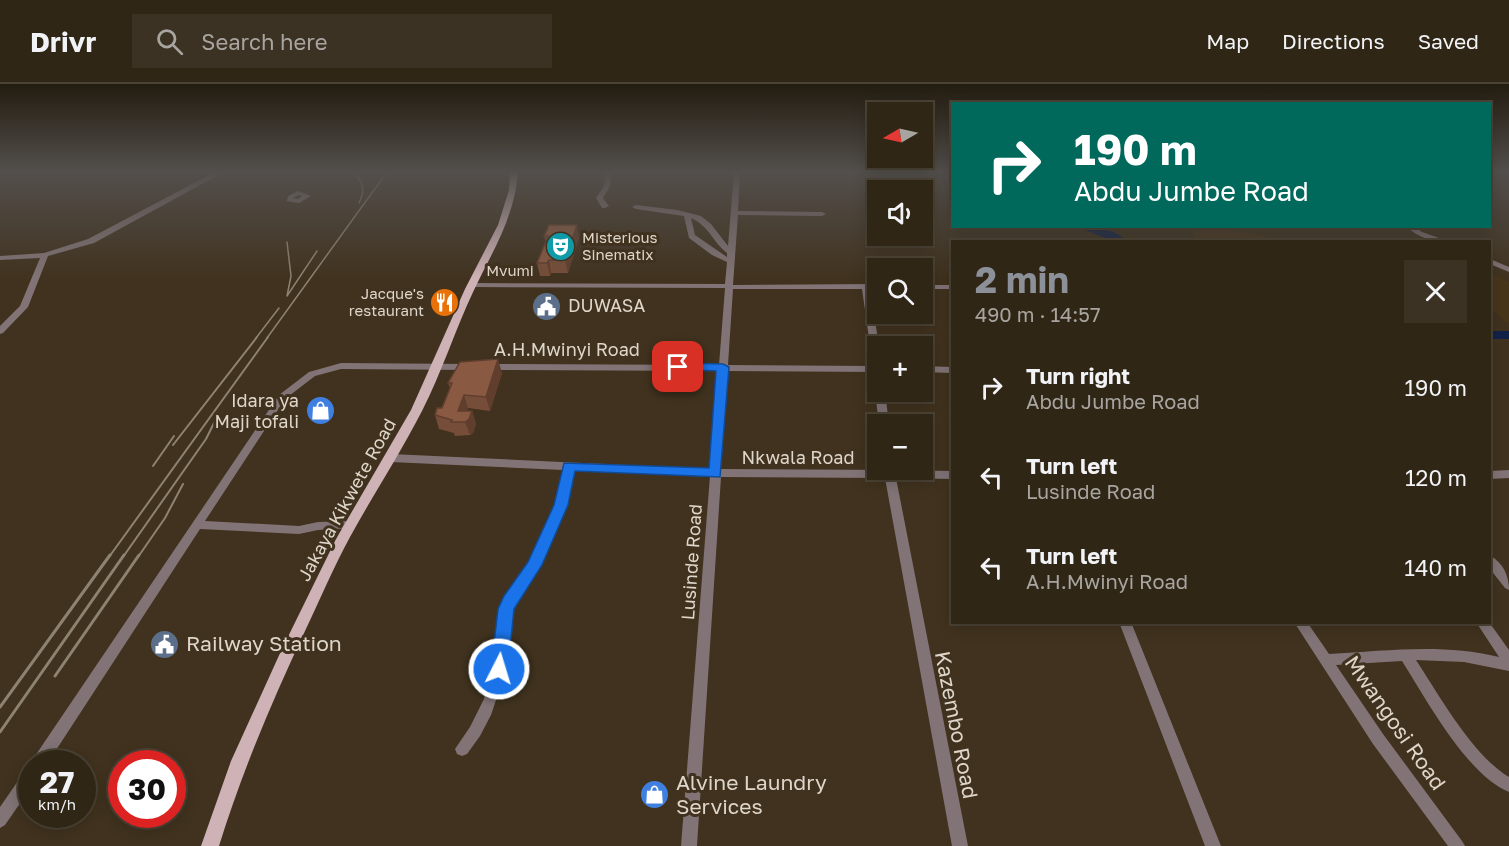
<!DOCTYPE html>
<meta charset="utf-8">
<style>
body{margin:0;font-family:"Golos Text",sans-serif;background:#3c3223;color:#f1f3f6;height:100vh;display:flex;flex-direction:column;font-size:22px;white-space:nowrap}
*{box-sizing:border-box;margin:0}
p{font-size:20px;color:#a8a5a1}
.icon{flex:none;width:33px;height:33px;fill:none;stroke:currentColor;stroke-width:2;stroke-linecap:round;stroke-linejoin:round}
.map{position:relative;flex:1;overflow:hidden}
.sheet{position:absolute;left:951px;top:156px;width:540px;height:384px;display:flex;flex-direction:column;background:#302616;border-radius:0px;box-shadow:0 3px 15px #0003,0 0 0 2px #4b4335}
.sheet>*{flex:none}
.hud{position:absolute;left:951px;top:18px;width:540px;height:126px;border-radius:0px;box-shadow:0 3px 15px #0003,0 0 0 2px #4b4335;background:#00695c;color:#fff;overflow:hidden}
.needle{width:39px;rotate:261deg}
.controls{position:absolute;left:867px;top:18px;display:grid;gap:12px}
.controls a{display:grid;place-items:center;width:66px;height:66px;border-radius:0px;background:#302616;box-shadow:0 3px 15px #0003,0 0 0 2px #4b4335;font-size:30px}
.speed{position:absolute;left:18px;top:666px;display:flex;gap:12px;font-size:30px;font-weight:700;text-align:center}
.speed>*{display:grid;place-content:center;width:78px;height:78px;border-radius:50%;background:#302616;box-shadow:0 3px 15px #0003,0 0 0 2px #4b4335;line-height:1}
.speed small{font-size:15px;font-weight:400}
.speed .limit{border:9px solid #d22;background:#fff;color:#111}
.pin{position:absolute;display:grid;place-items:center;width:51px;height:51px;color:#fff;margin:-26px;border-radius:12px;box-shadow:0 3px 9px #0006}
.me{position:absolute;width:66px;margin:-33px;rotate:5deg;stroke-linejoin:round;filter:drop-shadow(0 0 4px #0008)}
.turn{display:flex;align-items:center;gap:21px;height:126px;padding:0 24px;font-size:27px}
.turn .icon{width:78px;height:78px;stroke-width:2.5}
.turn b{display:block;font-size:42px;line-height:51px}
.round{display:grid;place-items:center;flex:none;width:63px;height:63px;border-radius:0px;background:#3c3223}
.head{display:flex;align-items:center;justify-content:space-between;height:102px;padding:0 24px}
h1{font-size:36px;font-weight:700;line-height:45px;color:#8c9099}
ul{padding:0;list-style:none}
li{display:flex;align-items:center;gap:18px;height:90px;padding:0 24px}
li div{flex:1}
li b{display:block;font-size:22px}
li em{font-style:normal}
header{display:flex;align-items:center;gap:36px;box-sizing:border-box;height:84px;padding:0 30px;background:#302616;border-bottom:2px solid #4b4335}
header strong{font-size:28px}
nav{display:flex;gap:33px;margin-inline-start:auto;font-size:21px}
.search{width:420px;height:54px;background:#3c3223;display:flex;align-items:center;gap:15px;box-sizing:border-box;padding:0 21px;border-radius:0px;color:#a8a5a1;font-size:22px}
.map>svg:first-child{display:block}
.built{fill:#48361b}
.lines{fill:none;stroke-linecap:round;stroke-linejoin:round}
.river{fill:#132348;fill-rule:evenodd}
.minor{fill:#827476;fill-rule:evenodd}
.major{fill:#ceb2b6;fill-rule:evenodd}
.rail-far2{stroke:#8e8372;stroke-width:1.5}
.rail-far1{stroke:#8e8372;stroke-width:2}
.rail{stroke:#8e8372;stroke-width:3}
.wall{fill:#764d38}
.shaded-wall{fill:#603e2e}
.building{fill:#895941;stroke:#603e2e;stroke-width:1.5}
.route{fill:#1a73e8;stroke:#114b97;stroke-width:1.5}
.labels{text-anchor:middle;stroke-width:6;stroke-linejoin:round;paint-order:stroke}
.far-poi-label{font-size:15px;fill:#dfd6ca;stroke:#40321e;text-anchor:start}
.far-street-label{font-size:15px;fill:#dfd6ca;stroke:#40321e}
.poi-label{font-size:18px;fill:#dfd6ca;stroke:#40321e;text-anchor:start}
.street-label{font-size:18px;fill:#dfd6ca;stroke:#40321e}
.near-poi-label{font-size:21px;fill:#dfd6ca;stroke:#40321e;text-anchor:start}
.near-street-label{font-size:21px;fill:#dfd6ca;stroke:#40321e}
</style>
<header>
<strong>Drivr</strong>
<div class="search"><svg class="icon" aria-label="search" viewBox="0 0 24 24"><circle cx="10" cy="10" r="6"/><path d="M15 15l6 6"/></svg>Search here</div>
<nav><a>Map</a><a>Directions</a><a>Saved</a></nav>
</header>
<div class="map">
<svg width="1509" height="762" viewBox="0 0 1509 762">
<rect width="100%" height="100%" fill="#40321e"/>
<!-- built -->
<g class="built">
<path d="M1199 143H1218L1287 157H1195L1193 147Z"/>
<path d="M1490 189 1509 198V238H1506L1490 223Z"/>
</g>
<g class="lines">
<!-- river -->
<g class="river">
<path d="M1075 142C1092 142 1115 144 1127 158H1115Z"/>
<rect x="1490" y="247" width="19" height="8"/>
</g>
<!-- minor -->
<g class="minor">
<path d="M215 88H224L94 159 48 172 28 223 3 249 0 250V242L20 222 40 174 0 176V172L44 169 88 155Z"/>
<path d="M606 88H612L610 102 603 114 609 122 605 124H602L596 114 604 102Z"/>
<path d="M734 88H740L738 127 822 128 826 130 822 132 738 131 733 201 878 200V204H870L879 262H878V288L727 287 721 385 894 386 952 387V395L896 394 968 762H952L885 394 721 393 697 762H681L710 392 573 386 565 421 551 458 537 485 512 525 502 598 491 631 480 652 467 670 462 672 457 670 455 665 470 643 484 615 500 525 507 510 529 479 540 458 554 421 563 386 391 378 386 374 391 370 711 385 718 287 488 286 483 283 488 280 719 281 725 204 471 203 467 201 471 199 725 200 727 178 712 171 689 154 684 132 636 125 632 123 636 121 677 126 701 132 711 140 728 162ZM691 134C708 141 713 158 727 169V173L695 151ZM733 205H862L873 282 728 281Z"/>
<path d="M298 107 311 112 299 119 287 117 288 112ZM299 111 302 112 298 115 293 114Z"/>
<path d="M1406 142H1414L1422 148 1450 158C1433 158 1418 154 1406 142Z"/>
<path d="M1490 175 1509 183V188L1490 180Z"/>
<rect x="922" y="201" width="30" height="4"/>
<path d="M341 279 469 280 474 283 469 286 341 285 315 292 285 315 205 437 299 442 318 438 349 437 353 438 355 441 353 444 318 446 299 450 200 445 47 680H32V682L31 680 33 675 279 311 309 288Z"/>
<path d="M922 282 952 283V289L922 288Z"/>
<path d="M877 306 878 308H885L889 340H879L875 308Z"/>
<path d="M1509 386V394L1490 395V387Z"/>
<path d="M1490 472C1503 478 1509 492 1509 506L1505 504 1490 485Z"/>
<path d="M1119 538H1131L1221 762H1205Z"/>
<path d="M1294 538H1307L1329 570C1385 567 1443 559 1499 573L1476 538H1489L1509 566V587L1464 578 1416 576C1439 611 1473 672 1509 693V708C1467 691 1426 615 1402 577L1336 581 1383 650 1462 757 1465 762H1448L1373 660Z"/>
<path d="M32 682V702L5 741 0 744V723L27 684Z"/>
</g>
<!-- major -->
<path class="major" d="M510 88H518C514 135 493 166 474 206 455 246 442 288 422 327 400 370 373 411 350 453 333 484 320 516 305 547 272 617 242 688 219 762H201L231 677 281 567 336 455 411 326 465 205 498 141 509 106Z"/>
<!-- rail-far2 -->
<g class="rail-far2">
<path d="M354 88C363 100 366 105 359 119"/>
<path d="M287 158 291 192 287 212 317 167"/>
<path d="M256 254 279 224"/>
<path d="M267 254 387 88"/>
</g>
<!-- rail-far1 -->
<g class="rail-far1">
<path d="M173 361 257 253"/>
<path d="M153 382 174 352"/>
<path d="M109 473 268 253"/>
<path d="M123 473 206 355 215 337"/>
<path d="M138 473 165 434 183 400"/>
</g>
<!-- rail -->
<g class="rail">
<path d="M55 592 139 471"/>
<path d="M0 623 110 471"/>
<path d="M0 648 124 471"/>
</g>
</g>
<!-- wall -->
<g class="wall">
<path d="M544 152 579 154 568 189H551L550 192H540L537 179 546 158Z"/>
<path d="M502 289 490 327 468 324 467 327H472L476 340 473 349 470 351 455 352 454 349 439 345 435 331 442 324 450 304 448 299Z"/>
</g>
<!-- shaded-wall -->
<g class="shaded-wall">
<path d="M577 141 579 154 568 189 565 176Z"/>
<path d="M549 176 551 189 550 192 547 179Z"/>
<path d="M498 275 502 289 490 327 486 313Z"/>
<path d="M464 311 468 324 464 338 458 327Z"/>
<path d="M472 327 476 340 473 349 470 351 465 338Z"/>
</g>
<!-- building -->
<g class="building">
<path d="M549 141H577L565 176H549L547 179H537L548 152H544Z"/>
<path d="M498 275 486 313 464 311 458 327H472L469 335 465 338H451L452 336 435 331 437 324H442L452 299H448L460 278Z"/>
</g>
<!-- sky -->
<linearGradient id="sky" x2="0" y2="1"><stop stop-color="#231c10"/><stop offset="0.45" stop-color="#534f4c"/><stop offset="1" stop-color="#534f4c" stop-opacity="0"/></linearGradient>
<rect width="1509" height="195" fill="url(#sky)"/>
<!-- route -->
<path class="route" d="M678 279 723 280 729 283 720 393 575 387 568 421 542 481 514 525 508 585 505 590 499 592 493 590 491 585 498 525 504 512 528 478 554 421 564 379 709 384 716 287 673 285 672 283Z"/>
<!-- icons -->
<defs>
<symbol id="theatre-disc" viewBox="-11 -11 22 22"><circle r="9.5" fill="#0f9aa8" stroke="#40321e"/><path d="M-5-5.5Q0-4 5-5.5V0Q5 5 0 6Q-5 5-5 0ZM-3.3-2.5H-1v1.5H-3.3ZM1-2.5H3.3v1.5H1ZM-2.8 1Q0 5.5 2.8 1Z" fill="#fff"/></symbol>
<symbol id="restaurant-disc" viewBox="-11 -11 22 22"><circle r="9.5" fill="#e8710a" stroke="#40321e"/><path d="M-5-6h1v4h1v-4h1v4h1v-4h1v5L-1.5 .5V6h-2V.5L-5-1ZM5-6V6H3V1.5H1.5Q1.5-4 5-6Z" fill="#fff"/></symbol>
<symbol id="civic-disc" viewBox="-11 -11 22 22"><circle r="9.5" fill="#5c6f8a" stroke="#40321e"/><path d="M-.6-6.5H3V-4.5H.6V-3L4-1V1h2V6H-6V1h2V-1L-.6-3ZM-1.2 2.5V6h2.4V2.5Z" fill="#fff"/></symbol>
<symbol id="shop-disc" viewBox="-11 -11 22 22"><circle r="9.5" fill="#3f7fe0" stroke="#40321e"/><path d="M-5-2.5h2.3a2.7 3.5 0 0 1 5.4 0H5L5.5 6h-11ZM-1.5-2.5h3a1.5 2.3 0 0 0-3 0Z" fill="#fff"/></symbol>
</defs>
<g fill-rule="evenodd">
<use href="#theatre-disc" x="544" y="146" width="33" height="33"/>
<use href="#restaurant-disc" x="428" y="202" width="33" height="33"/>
<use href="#civic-disc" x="530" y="206" width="33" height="33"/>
<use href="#shop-disc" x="304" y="310" width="33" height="33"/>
<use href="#civic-disc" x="148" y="544" width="33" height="33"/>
<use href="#shop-disc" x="638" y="694" width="33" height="33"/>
</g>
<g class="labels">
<!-- far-poi labels -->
<g class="far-poi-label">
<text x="582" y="159">Misterious<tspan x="582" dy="17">Sinematix</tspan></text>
<text x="424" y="215" text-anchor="end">Jacque's<tspan x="424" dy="17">restaurant</tspan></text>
</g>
<!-- far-street labels -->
<g class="far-street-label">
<text x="510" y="192">Mvumi</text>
</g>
<!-- poi labels -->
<g class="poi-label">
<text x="568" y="228">DUWASA</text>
<text x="299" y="323" text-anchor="end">Idara ya<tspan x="299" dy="21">Maji tofali</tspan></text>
</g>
<!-- street labels -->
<g class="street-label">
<text x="567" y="272">A.H.Mwinyi Road</text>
<text x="798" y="380">Nkwala Road</text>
<text transform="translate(347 416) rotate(-61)" y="6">Jakaya Kikwete Road</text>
<text transform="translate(692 478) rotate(-86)" y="6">Lusinde Road</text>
</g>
<!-- near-poi labels -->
<g class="near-poi-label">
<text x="186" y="567">Railway Station</text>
<text x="676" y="706">Alvine Laundry<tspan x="676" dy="24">Services</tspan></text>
</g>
<!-- near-street labels -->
<g class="near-street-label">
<text transform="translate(1395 639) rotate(55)" y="7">Mwangosi Road</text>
<text transform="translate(956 641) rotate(79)" y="7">Kazembo Road</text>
</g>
</g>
</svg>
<div class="controls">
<a><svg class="needle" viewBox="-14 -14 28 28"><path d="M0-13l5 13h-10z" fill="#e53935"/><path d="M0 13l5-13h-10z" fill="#a8a5a1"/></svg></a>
<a><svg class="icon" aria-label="sound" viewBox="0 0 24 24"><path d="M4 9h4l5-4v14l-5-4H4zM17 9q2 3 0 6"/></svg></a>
<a><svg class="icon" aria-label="search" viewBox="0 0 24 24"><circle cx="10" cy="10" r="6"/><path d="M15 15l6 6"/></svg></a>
<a>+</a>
<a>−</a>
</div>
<div class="speed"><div>27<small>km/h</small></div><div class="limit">30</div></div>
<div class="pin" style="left:678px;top:283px;background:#d93025"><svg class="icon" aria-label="arrive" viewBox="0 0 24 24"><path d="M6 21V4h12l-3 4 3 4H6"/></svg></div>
<svg class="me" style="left:499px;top:585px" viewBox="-20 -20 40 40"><circle r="17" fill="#1a73e8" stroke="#fff" stroke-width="3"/><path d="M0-11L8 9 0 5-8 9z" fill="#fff"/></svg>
<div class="hud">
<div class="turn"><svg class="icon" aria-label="right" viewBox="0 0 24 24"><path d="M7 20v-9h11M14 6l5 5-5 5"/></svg><div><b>190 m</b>Abdu Jumbe Road</div></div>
</div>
<section class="sheet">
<div class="head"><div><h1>2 min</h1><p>490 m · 14:57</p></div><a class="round"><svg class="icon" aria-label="close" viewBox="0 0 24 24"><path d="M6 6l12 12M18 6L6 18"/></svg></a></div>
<ul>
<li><svg class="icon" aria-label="right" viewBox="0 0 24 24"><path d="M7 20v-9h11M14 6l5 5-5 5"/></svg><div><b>Turn right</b><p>Abdu Jumbe Road</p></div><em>190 m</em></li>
<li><svg class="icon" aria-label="left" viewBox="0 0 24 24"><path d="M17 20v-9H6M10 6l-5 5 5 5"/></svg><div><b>Turn left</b><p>Lusinde Road</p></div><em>120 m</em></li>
<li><svg class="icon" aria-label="left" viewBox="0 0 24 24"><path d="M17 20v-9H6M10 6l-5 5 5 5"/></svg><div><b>Turn left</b><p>A.H.Mwinyi Road</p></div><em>140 m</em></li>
</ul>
</section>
</div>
